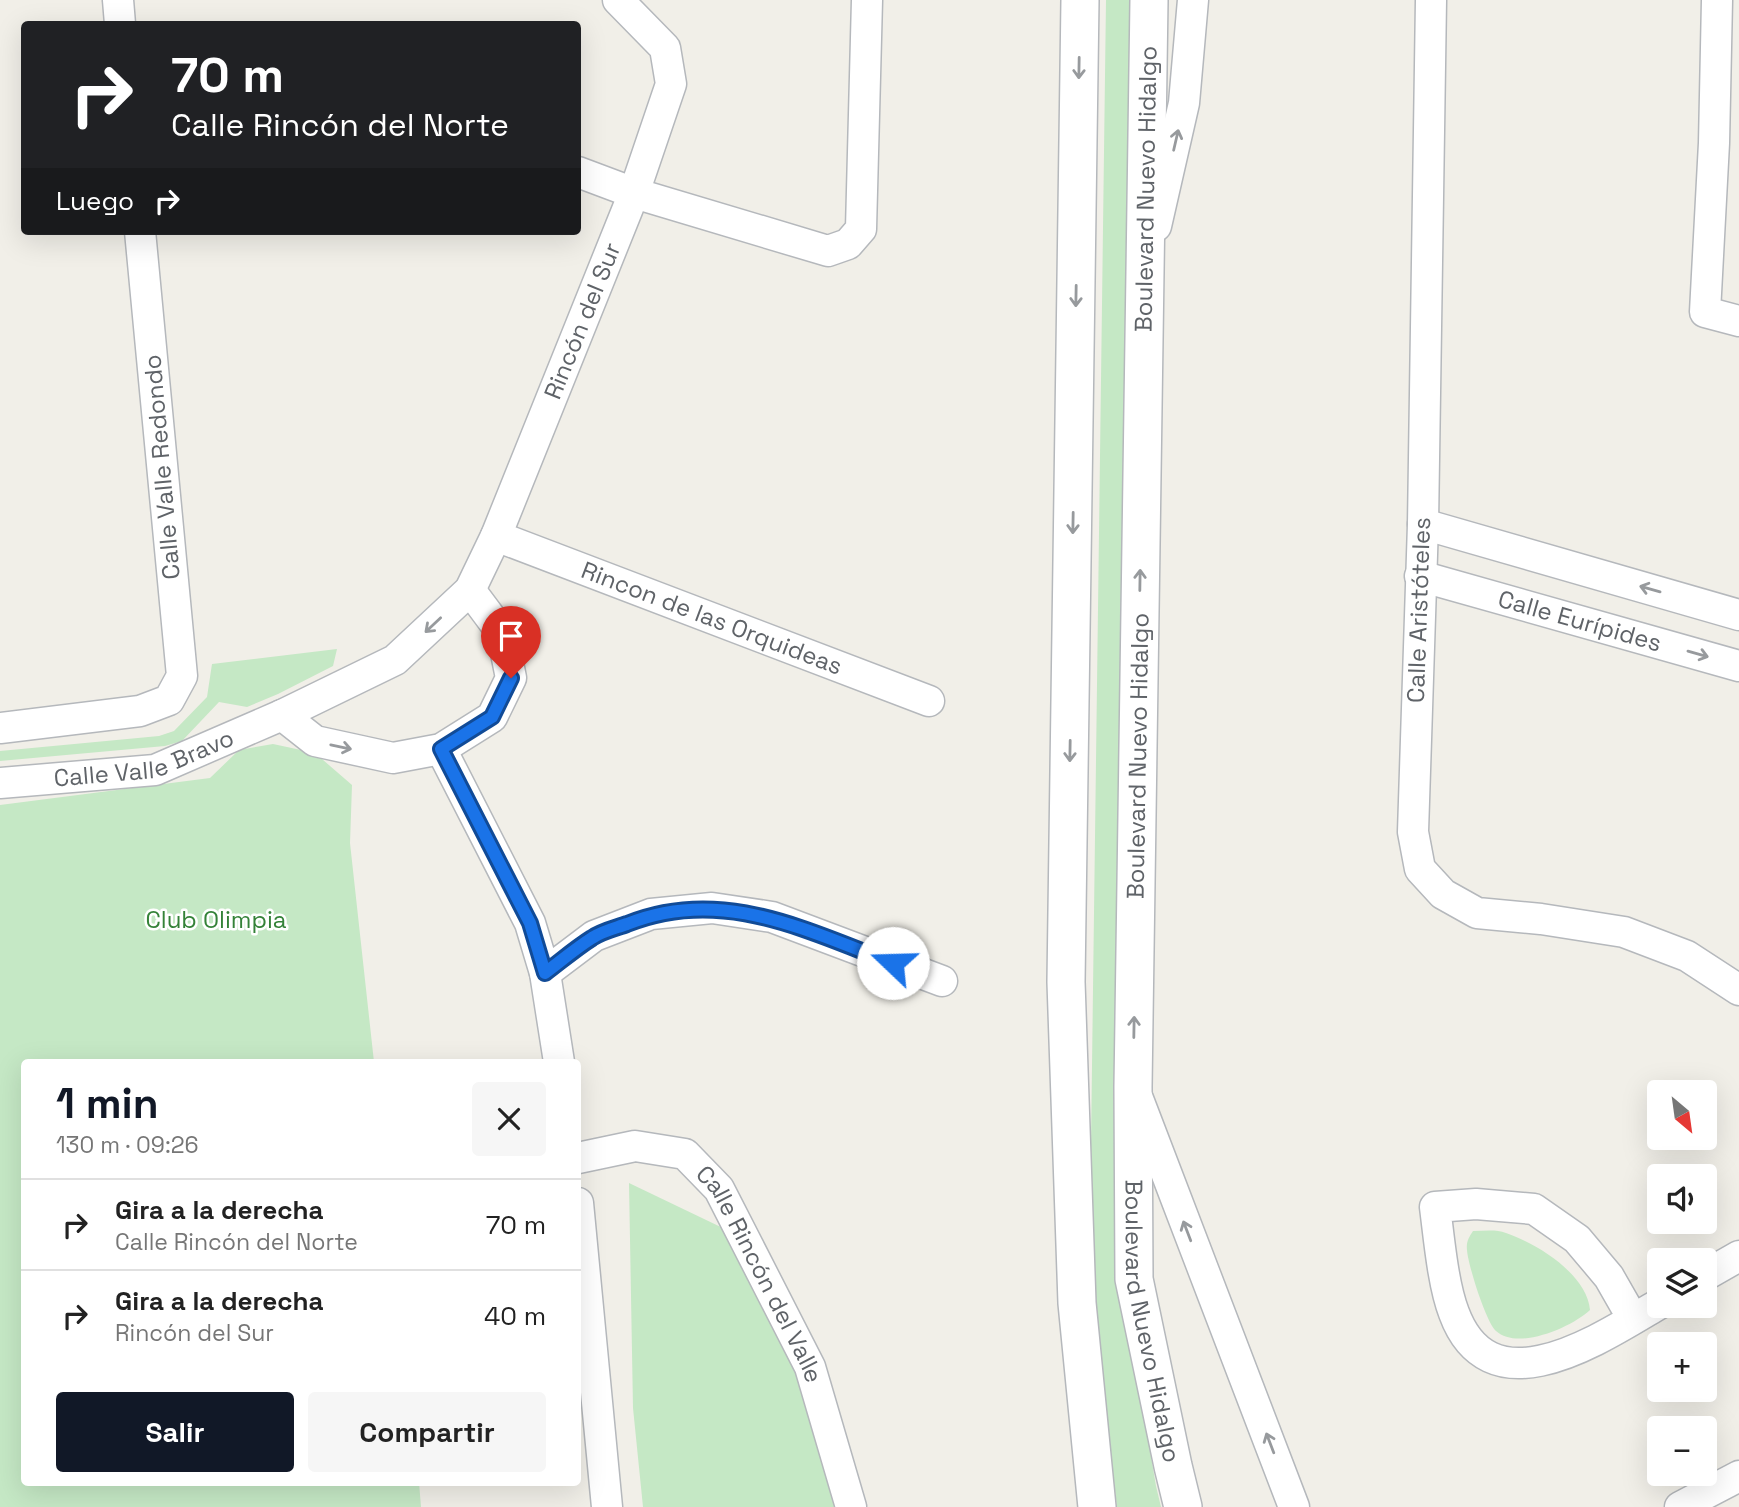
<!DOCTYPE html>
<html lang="es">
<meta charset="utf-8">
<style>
body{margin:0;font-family:"Space Grotesk",sans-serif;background:#f6f6f6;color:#222;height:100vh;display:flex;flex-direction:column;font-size:26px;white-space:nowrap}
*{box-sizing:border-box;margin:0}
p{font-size:23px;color:#767676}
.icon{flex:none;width:38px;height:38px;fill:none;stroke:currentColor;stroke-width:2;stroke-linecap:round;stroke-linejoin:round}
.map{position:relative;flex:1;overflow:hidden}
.side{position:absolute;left:21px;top:1059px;width:560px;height:427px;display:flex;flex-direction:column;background:#fff;border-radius:7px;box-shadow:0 7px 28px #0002}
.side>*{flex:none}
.hud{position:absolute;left:21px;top:21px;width:560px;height:214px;border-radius:7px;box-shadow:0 7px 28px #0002;background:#202124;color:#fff;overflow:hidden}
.needle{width:46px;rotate:151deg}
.tools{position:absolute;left:1647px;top:1080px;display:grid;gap:14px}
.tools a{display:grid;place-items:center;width:70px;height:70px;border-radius:7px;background:#fff;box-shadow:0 7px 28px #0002;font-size:35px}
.pin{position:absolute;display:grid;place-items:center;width:60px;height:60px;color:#fff;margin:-72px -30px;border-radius:50% 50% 50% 0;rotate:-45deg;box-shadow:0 0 7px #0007}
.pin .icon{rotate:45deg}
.me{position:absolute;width:77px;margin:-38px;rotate:291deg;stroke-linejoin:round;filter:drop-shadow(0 0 5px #0008)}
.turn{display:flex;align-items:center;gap:24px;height:147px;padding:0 35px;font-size:32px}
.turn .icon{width:91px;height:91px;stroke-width:2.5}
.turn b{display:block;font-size:49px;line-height:60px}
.then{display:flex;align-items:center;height:66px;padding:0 35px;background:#0003;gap:14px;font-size:26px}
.round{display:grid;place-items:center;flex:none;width:74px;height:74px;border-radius:7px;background:#f6f6f6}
.headline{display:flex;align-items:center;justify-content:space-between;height:119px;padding:0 35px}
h1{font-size:42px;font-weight:700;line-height:52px;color:#111827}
.action{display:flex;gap:14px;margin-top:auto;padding:14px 35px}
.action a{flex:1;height:80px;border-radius:7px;background:#111827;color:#fff;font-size:28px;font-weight:700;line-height:80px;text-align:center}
.action a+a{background:#f6f6f6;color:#222}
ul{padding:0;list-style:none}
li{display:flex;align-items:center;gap:21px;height:91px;padding:0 35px;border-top:2px solid #e0e0e0}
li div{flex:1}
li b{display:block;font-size:26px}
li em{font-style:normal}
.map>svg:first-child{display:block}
.green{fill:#c5e8c5}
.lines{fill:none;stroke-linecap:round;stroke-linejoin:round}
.minor-casing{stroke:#b5b8bc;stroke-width:33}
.tertiary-casing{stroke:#b5b8bc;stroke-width:40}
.minor{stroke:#fff;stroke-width:30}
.tertiary{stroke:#fff;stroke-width:37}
.oneway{stroke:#979a9d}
.route-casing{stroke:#114b97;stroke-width:18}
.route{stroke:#1a73e8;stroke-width:12}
.labels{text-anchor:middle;stroke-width:5;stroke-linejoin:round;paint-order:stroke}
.street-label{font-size:24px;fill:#5f6368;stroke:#fff}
.park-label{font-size:24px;fill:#348238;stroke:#fff}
</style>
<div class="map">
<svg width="1739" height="1507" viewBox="0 0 1739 1507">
<rect width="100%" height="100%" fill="#f1efe8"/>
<!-- green -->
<g class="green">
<path d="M1106 0H1135L1124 1296 1156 1486 1161 1507H1117L1092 1298 1090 1218Z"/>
<path d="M337 649 333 666 278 694 247 707 219 702 182 741 165 746 0 761V751L159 736 174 731 207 697 212 664Z"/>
<path d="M273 744 315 753 352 785 350 843 374 1062H24V1482H419L421 1507H0V805L210 778 239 750Z"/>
<path d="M629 1183 727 1230 815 1407 838 1507H643L633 1408Z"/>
<path d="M1473 1231C1484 1231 1496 1229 1506 1233 1537 1244 1587 1274 1590 1310 1572 1327 1518 1351 1496 1331 1486 1322 1468 1265 1467 1250 1466 1242 1469 1237 1473 1231Z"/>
</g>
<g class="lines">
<defs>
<g id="minor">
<path d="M118 0 120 24"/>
<path d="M1431 0 1423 524 1413 832 1420 869 1443 894 1477 913 1541 919 1624 932 1687 956 1739 990"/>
<path d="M1717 0 1714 143 1705 312 1739 321"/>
<path d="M578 172 634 193 828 251 848 244 861 229 867 0"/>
<path d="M1156 226 1184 103 1193 0"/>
<path d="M1423 524 1739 615"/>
<path id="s1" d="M496 536 929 701"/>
<path id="s2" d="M1420 576 1739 666"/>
<path d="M282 715 315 741 393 758 441 749 492 717 511 678 502 633 470 590"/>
<path d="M0 728 140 711 169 700 182 676 140 231"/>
<path d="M441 749 530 923 545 973 559 1062"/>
<path id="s3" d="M0 783 155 770 282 715 395 660 470 590 496 536 634 193 671 84 665 48 618 0"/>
<path d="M545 973 594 936 651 914 712 908 772 917 942 981"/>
<path d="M1138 1099 1294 1507"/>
<path id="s4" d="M578 1158 635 1146 685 1154 719 1189 810 1367 851 1507"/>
<path d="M578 1203 607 1507"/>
<path d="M1704 1276 1739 1256"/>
<path d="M1633 1319 1609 1277 1577 1239 1534 1209 1476 1204 1435 1207C1439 1238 1443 1285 1454 1313 1491 1413 1601 1338 1659 1304"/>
<path d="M1680 1507 1739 1476"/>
</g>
<g id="tertiary">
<path d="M1080 0 1066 982 1077 1303 1097 1507"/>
<path id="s5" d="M1149 0 1133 1087 1134 1279 1173 1466 1183 1507"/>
</g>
</defs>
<!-- minor casing -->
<use href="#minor" class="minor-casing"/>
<!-- tertiary casing -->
<use href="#tertiary" class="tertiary-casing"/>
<!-- minor -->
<use href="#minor" class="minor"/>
<!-- tertiary -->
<use href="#tertiary" class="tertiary"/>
</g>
<!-- one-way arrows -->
<defs><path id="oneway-shaft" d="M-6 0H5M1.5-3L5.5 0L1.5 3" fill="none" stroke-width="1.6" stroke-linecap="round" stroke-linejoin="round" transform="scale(1.75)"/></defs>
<g class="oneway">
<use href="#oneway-shaft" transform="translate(1079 68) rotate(91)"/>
<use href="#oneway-shaft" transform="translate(1176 140) rotate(-77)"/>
<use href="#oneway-shaft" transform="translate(1076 296) rotate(91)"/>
<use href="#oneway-shaft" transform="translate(1073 523) rotate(91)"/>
<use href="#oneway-shaft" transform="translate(1140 580) rotate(-89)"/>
<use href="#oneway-shaft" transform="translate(1650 589) rotate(-164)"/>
<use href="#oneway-shaft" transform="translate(433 625) rotate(137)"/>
<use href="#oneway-shaft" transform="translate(1698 654) rotate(16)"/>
<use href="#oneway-shaft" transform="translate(341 747) rotate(12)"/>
<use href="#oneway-shaft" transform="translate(1070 751) rotate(91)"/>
<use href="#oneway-shaft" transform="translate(1134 1027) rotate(-89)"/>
<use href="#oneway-shaft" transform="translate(1187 1231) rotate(-111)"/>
<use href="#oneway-shaft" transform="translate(1270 1443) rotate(-111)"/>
</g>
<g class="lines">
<defs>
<path id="route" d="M511 678 492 717 441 749 530 923 545 973C561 961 576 948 592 938 602 931 616 928 627 924 721 886 805 930 893 963"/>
</defs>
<!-- route casing -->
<use href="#route" class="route-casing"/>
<!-- route -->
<use href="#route" class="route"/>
</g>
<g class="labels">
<!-- street labels -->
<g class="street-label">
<text transform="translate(1146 189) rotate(-89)" y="8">Boulevard Nuevo Hidalgo</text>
<text dy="8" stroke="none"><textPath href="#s3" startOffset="814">Rincón del Sur</textPath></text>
<text transform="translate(162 467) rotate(-95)" y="8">Calle Valle Redondo</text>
<text transform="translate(1419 610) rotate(-88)" y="8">Calle Aristóteles</text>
<text dy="8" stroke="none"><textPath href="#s1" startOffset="231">Rincon de las Orquideas</textPath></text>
<text dy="8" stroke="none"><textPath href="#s2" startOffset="166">Calle Eurípides</textPath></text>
<text dy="8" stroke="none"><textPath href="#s3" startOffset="147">Calle Valle Bravo</textPath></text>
<text transform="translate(1138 756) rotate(-89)" y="8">Boulevard Nuevo Hidalgo</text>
<text dy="8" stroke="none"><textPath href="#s4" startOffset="252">Calle Rincón del Valle</textPath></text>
<text dy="8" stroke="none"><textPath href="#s5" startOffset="1323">Boulevard Nuevo Hidalgo</textPath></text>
</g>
<!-- park labels -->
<g class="park-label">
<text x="216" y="928">Club Olimpia</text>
</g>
</g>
</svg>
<div class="tools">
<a><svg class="needle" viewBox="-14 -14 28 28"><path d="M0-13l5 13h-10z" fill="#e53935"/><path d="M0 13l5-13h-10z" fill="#767676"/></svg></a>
<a><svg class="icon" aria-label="sound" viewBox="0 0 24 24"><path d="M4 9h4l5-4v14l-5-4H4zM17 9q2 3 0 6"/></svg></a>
<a><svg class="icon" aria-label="layers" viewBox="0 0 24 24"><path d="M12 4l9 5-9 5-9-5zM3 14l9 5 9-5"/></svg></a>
<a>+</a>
<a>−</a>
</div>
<div class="pin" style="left:511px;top:678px;background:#d93025"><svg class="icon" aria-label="arrive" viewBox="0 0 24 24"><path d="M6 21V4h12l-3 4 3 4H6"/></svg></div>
<svg class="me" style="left:893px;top:963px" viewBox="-20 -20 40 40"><circle r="19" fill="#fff"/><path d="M0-13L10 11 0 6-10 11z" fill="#1a73e8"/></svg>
<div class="hud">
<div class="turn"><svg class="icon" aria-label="right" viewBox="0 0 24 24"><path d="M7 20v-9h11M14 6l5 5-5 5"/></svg><div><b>70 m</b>Calle Rincón del Norte</div></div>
<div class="then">Luego<svg class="icon" aria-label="right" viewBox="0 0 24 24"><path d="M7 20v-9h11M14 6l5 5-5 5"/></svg></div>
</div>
<section class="side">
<div class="headline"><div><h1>1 min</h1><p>130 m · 09:26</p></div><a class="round"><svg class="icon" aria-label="close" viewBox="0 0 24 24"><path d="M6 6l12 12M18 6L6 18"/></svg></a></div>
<ul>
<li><svg class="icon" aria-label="right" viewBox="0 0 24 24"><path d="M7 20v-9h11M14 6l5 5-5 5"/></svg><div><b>Gira a la derecha</b><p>Calle Rincón del Norte</p></div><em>70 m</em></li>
<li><svg class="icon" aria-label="right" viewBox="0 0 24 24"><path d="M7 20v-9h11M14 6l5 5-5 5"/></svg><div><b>Gira a la derecha</b><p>Rincón del Sur</p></div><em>40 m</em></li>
</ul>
<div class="action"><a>Salir</a><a>Compartir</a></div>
</section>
</div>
